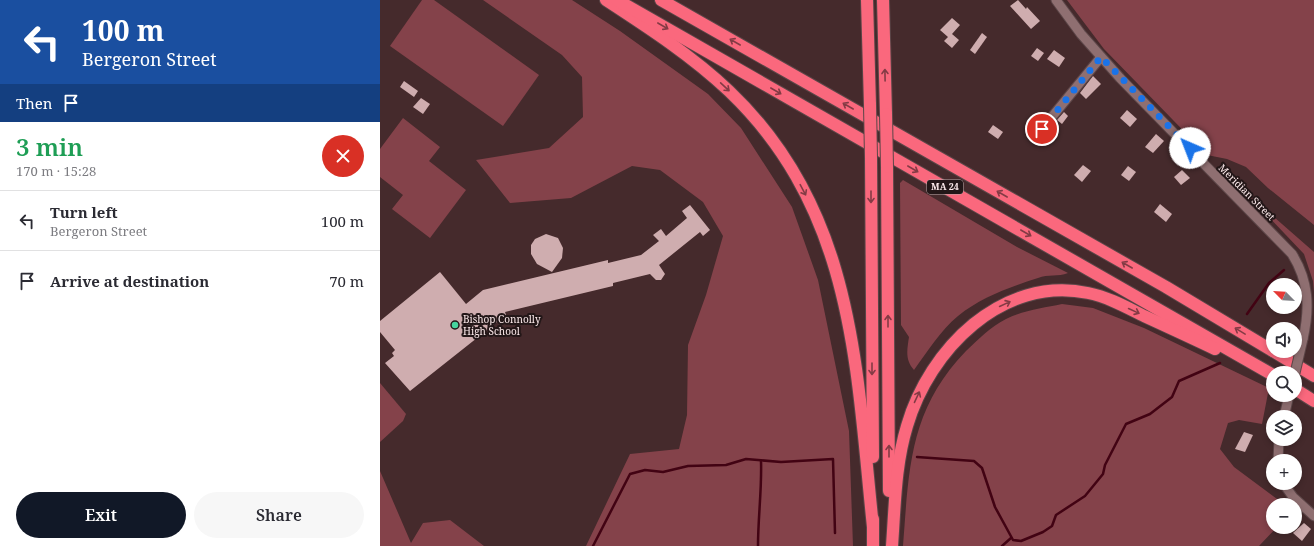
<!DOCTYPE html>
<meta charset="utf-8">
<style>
body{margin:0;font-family:"Noto Serif",serif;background:#f7f7f7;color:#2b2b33;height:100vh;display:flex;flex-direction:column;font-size:15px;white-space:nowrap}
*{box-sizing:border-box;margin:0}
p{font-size:13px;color:#7c7c81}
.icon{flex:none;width:22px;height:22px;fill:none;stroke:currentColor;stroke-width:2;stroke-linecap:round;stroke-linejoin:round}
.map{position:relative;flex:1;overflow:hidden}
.sheet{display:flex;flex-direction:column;background:#fff;width:380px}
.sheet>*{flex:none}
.banner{background:#1a4fa0;color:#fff;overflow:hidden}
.needle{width:26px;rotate:294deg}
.tools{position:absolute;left:886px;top:278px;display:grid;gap:8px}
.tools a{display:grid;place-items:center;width:36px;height:36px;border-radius:50%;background:#fff;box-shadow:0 2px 6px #0003;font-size:20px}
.pin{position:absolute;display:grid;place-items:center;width:34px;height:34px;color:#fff;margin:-17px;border:2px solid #fff;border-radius:50%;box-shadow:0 1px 4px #0007}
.me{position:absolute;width:44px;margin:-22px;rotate:316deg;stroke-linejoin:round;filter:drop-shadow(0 0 3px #0008)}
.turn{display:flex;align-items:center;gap:14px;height:84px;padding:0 16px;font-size:18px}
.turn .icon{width:52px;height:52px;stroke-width:2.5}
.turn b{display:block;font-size:28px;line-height:34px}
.then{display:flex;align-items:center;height:38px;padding:0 16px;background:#0003;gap:8px;font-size:15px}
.round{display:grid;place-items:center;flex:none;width:42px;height:42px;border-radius:21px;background:#f7f7f7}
.overview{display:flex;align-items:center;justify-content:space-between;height:68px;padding:0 16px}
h1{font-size:24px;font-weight:600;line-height:30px;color:#1e9e55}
.primary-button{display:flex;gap:8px;margin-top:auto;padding:8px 16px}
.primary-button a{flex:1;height:46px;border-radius:24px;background:#111827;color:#fff;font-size:16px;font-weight:600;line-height:46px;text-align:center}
.primary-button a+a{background:#f7f7f7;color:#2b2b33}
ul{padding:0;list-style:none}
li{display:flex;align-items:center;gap:12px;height:60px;padding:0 16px;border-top:1px solid #e1e1e2}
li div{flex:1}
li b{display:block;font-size:15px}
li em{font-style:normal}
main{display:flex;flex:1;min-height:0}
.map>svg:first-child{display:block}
.green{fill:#84424a}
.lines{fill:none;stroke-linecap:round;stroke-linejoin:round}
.stream{stroke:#420313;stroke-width:2.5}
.building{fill:#cfadaf}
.minor-casing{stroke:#5c4648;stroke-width:11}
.highway-casing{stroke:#5c4648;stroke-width:14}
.minor{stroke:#8f6f71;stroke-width:9}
.highway{stroke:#fa687d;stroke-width:12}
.minor-bridge-casing{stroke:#5c4648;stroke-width:11;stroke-linecap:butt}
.highway-bridge-casing{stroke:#5c4648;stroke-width:14;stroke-linecap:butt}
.minor-bridge{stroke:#8f6f71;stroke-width:9}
.highway-bridge{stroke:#fa687d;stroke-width:12}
.oneway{stroke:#843b45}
.route{stroke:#1a73e8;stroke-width:7;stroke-dasharray:0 12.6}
.poi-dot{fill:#46d49e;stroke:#231718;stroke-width:1.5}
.labels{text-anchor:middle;stroke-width:4;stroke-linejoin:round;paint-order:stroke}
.shield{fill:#231718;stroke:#bbabac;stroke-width:1}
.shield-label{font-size:9px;font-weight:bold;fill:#fceaeb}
.street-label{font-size:10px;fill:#fceaeb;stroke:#231718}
.poi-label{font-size:10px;fill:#fceaeb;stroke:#231718;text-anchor:start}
</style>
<main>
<section class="sheet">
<div class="banner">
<div class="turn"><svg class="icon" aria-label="left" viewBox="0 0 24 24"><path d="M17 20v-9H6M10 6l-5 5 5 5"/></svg><div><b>100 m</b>Bergeron Street</div></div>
<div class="then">Then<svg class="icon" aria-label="arrive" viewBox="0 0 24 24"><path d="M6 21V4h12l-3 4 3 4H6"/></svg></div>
</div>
<div class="overview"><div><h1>3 min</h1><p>170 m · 15:28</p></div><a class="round" style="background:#d93025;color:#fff"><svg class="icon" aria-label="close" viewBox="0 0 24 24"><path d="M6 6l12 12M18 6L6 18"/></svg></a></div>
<ul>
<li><svg class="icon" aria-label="left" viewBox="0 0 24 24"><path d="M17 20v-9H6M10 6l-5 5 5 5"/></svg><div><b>Turn left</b><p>Bergeron Street</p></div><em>100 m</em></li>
<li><svg class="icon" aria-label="arrive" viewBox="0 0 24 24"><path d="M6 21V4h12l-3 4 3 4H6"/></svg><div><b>Arrive at destination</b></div><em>70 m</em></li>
</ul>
<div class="primary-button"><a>Exit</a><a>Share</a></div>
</section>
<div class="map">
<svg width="934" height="546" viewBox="0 0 934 546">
<rect width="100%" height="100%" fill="#452a2c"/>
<!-- green -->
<g class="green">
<path d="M42 0H54L159 75 123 126 10 46Z"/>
<path d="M103 0H192L240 31 328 94 361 128 412 207 438 280 469 431 473 546H206L250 454 299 449 307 415 308 345 326 295 343 236 323 202 280 170 252 166 191 198 130 203 96 160 169 148 203 117 202 77 182 55Z"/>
<path d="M687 0H934V225L888 188 866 167 847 159 827 155 724 49Z"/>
<path d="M23 118 60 147 49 161 86 190 50 238 12 209 23 195 0 177V149Z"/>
<path d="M523 180 637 247 688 273C678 277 668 274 658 278 630 287 601 297 578 316 561 330 547 352 534 370 525 360 527 350 529 337L521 325 520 183Z"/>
<path d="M862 189 934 252V292L933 281 924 254Z"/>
<path d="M682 304 713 308 764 328 889 388 882 424 859 420 848 423 840 449 854 467 905 505H893V527H897L879 546H523C529 469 529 410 586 351 599 339 610 327 626 319 644 310 664 308 682 304Z"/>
<path d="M0 383 26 414 23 421 0 442Z"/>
<path d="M0 471 31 543 43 523 70 520 104 546H0Z"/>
</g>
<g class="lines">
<!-- stream -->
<g class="stream">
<path d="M867 314 889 283 904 270"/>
<path d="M537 457 594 461 602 468 615 507 633 540 641 541 663 532 672 526 676 515 705 496 723 474 725 465 746 424 770 414 792 397 799 381 840 363"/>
<path d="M213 546 250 474 265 470 283 472 308 466 346 465 366 459 401 462 453 459 455 533"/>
<path d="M378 546C378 517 382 489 381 461"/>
<path d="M622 546 631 538"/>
</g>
</g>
<!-- building -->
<g class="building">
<path d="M638 0 646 9 647 7 660 21 651 29 630 6Z"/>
<path d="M572 18 580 25 572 34 579 40 572 48 564 41 568 37 560 30Z"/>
<path d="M602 33 607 37 595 54 590 50Z"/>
<path d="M657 48 664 53 658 61 651 56Z"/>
<path d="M674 50 685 58 679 67 667 59Z"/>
<path d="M713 76 721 84 706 99 700 93Z"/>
<path d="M24 81 38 91 34 97 20 87Z"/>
<path d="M41 98 50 104 43 114 33 107Z"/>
<path d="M747 110 757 119 750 127 740 118Z"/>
<path d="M684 112 688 116 682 124 677 120Z"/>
<path d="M613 125 623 132 618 139 608 132Z"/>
<path d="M776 134 784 141 773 153 765 147Z"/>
<path d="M703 165 711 171 702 182 694 175Z"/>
<path d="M748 166 756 172 749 181 741 175Z"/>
<path d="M802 170 810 178 801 185 794 177Z"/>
<path d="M780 204 792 214 786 222 774 212Z"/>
<path d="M310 205 330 230 323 236 320 232 279 265 285 274 281 280H276L270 274 233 283V286L125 312 126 315 30 391 5 363 14 356 12 353 15 350 0 332V321L60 272 86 304 103 290 228 260V263L261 255 279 241 273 235 281 229 286 236 307 218 302 211Z"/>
<path d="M166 234 178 238 183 248 182 258 172 272 157 264 151 254V245L155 239Z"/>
<path d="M864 432 873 435 865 452 855 449Z"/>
<path d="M924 523 931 529 922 541 913 533Z"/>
</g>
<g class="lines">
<defs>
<g id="minor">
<path d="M676 0 701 34 740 78 912 254C929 281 930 308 923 339"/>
<path d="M662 129 721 57"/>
<path d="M904 417 909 395"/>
<path d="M898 461 899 439"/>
<path d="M903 483 913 497 934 516"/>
</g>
<g id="highway">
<path d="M226 0C269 28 312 56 349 91 475 211 476 367 493 527"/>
<path d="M237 0 893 375"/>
<path d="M281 0 786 287 893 351"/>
<path d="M487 0 490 105"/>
<path d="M503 0 506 114"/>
<path d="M491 158 493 457"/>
<path d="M507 167 509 491"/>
<path d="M893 351 934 376"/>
<path d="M915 389 934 401"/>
<path d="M493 519V546"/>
<path d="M512 546C515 506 515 465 527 426 549 350 622 275 708 293 728 297 746 307 764 316 788 327 812 338 835 349"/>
</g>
</defs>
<!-- minor casing -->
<use href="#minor" class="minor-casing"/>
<!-- highway casing -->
<use href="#highway" class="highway-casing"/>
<!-- minor -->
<use href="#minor" class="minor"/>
<!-- highway -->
<use href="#highway" class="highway"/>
<defs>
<path id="minor-bridge" d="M915 373 923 339"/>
<g id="highway-bridge">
<path d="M490 105 491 158"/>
<path d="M506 114 507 167"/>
</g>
</defs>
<!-- minor-bridge casing -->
<use href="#minor-bridge" class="minor-bridge-casing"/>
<!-- highway-bridge casing -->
<use href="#highway-bridge" class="highway-bridge-casing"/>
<!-- minor-bridge -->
<use href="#minor-bridge" class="minor-bridge"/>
<!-- highway-bridge -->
<use href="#highway-bridge" class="highway-bridge"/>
</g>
<!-- one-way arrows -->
<defs><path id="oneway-shaft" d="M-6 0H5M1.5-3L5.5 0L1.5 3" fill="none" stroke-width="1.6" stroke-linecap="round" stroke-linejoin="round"/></defs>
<g class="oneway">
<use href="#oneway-shaft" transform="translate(283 26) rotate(30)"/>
<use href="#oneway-shaft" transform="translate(355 42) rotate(-150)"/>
<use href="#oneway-shaft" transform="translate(505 75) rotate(-91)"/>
<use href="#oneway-shaft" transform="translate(345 87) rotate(43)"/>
<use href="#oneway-shaft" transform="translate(396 91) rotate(30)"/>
<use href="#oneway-shaft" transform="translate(468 106) rotate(-150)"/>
<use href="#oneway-shaft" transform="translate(533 169) rotate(30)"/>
<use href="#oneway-shaft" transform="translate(423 190) rotate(62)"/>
<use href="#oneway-shaft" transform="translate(622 194) rotate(-150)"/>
<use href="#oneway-shaft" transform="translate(491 197) rotate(90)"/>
<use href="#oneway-shaft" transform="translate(646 233) rotate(30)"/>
<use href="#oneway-shaft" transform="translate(747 265) rotate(-150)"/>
<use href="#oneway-shaft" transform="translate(625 304) rotate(-25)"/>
<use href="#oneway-shaft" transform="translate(754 311) rotate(25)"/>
<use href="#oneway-shaft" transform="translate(508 321) rotate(-90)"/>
<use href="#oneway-shaft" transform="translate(860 331) rotate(-149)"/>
<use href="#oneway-shaft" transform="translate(492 369) rotate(90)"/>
<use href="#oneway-shaft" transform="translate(537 397) rotate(-65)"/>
<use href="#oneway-shaft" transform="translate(509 451) rotate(-90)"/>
</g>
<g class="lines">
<!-- route -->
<path class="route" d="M662 129 721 57 810 148"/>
</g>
<!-- markers -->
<circle class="poi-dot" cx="75" cy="325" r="4"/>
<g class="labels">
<!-- shield labels -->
<rect class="shield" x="547" y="180" width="36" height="14" rx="3"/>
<g class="shield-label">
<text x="565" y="190">MA 24</text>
</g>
<!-- street labels -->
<g class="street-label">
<text transform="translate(867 192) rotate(45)" y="4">Meridian Street</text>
</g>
<!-- poi labels -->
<g class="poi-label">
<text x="83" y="323">Bishop Connolly<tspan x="83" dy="12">High School</tspan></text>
</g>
</g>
</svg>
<div class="tools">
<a><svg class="needle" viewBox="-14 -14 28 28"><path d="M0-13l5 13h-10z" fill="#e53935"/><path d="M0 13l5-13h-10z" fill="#7c7c81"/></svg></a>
<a><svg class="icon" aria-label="sound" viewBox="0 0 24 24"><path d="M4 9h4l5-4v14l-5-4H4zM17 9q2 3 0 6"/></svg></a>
<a><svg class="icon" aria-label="search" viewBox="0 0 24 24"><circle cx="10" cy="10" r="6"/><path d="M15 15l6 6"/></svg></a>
<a><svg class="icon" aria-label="layers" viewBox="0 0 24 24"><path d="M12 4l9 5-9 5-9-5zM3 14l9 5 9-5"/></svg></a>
<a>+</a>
<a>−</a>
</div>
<div class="pin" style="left:662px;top:129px;background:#d93025"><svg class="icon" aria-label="arrive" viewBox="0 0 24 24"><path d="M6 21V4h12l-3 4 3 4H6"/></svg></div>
<svg class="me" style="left:810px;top:148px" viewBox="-20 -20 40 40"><circle r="19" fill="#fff"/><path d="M0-13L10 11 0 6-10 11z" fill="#1a73e8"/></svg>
</div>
</main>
